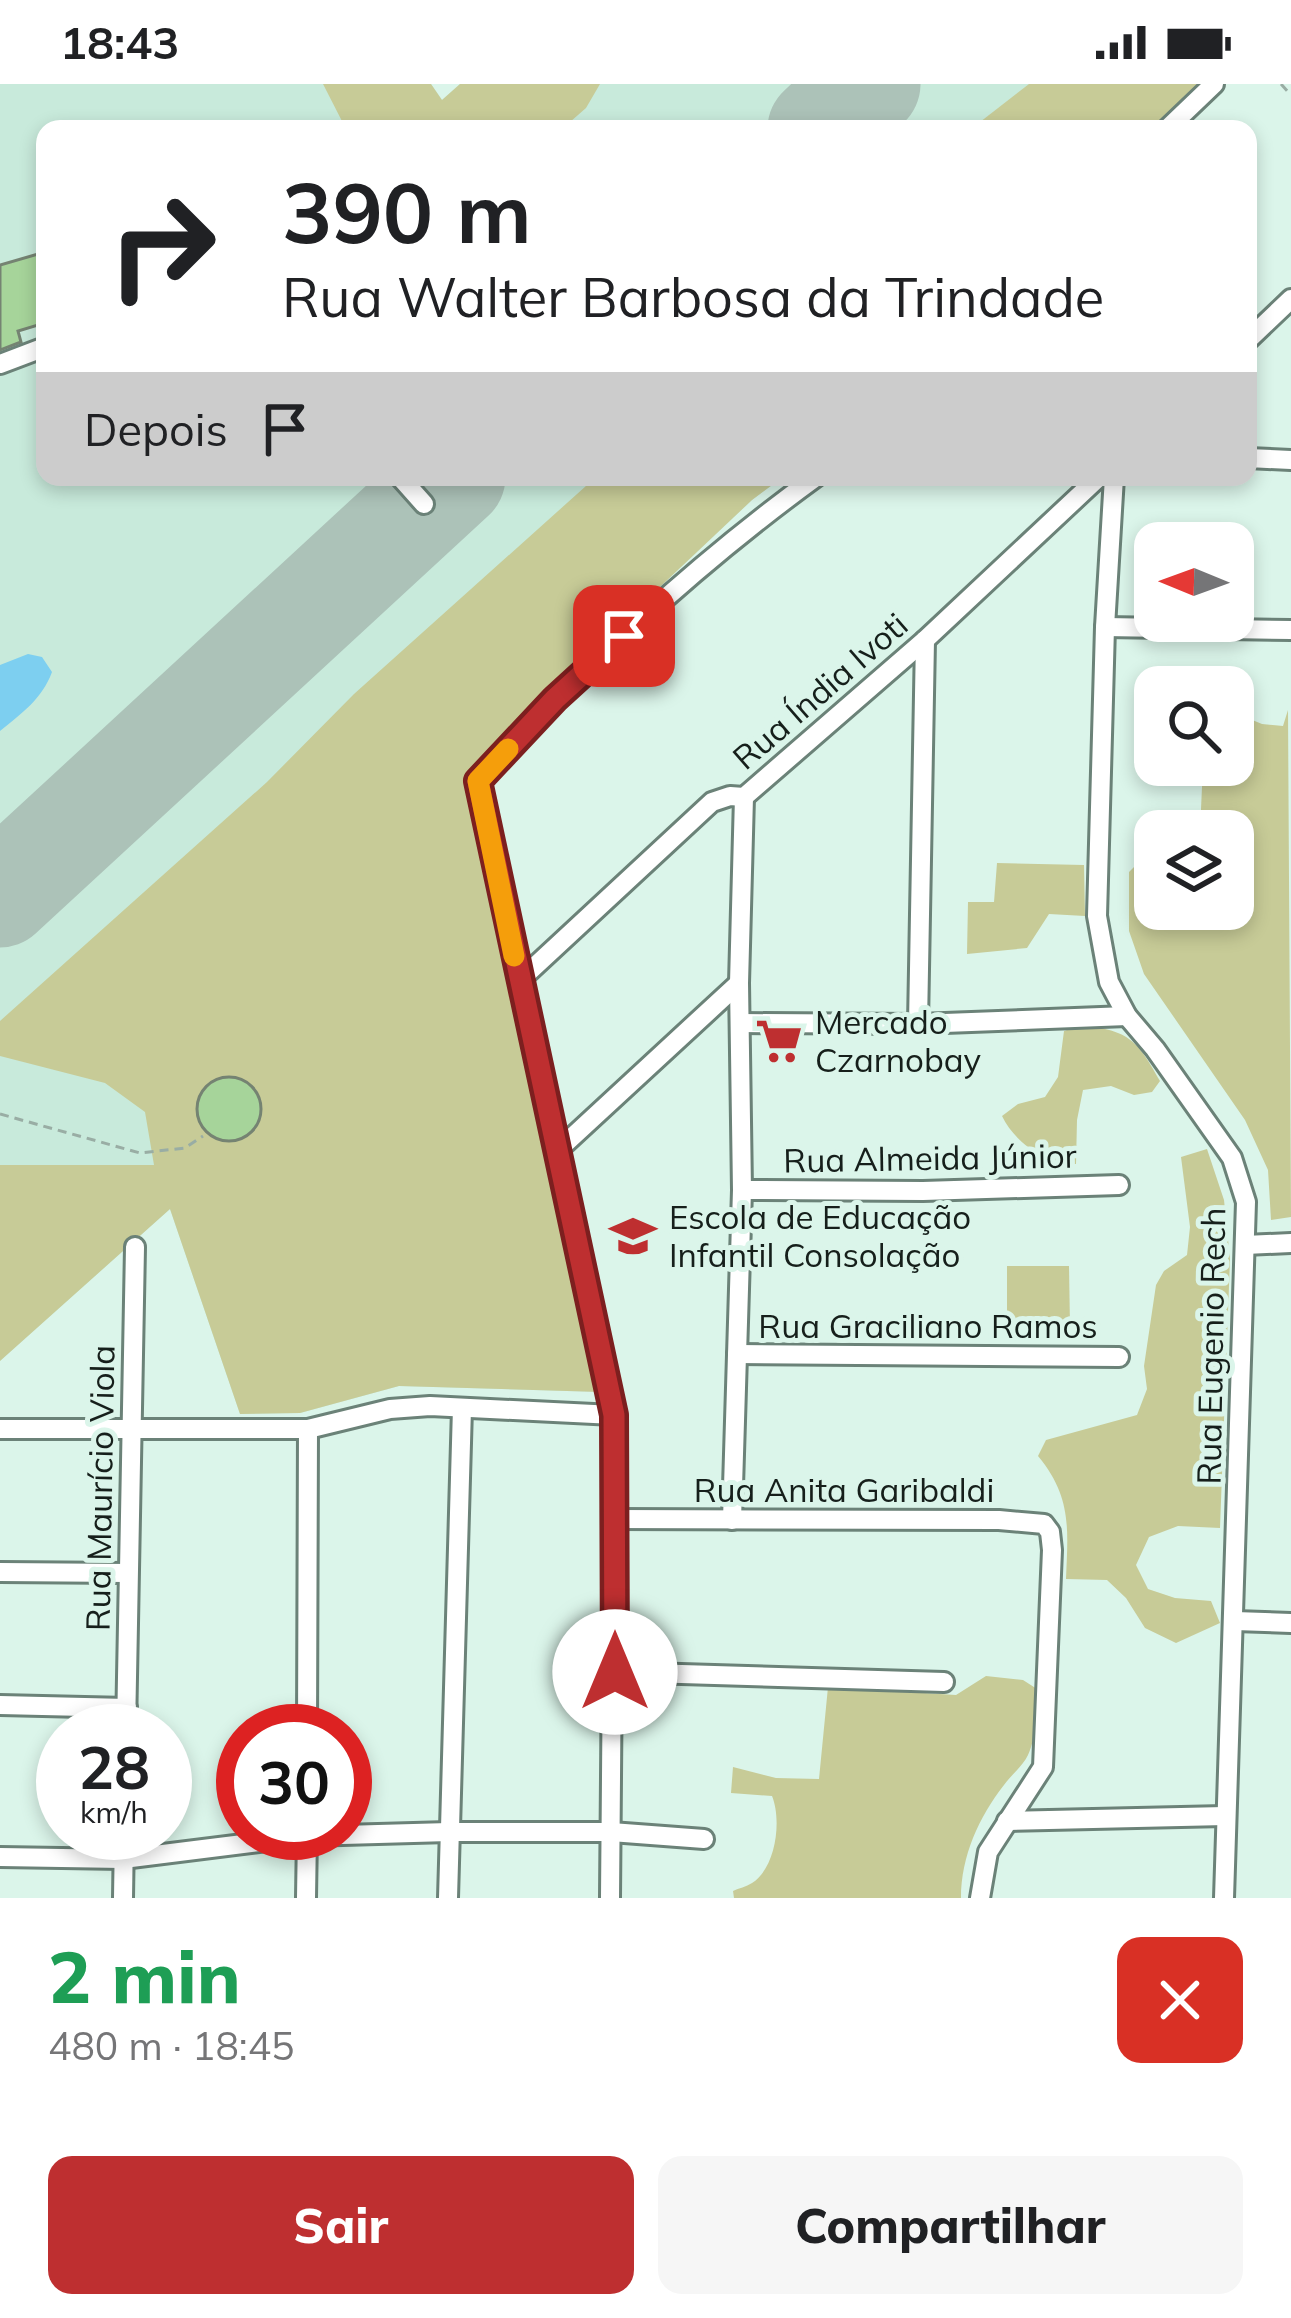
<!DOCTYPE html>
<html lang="pt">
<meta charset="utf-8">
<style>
body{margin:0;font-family:Mulish,sans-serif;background:#f6f6f6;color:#202124;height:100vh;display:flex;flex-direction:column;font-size:45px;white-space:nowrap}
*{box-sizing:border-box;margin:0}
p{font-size:39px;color:#757577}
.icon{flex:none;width:66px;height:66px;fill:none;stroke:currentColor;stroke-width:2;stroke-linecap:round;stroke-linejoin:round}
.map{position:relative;height:1814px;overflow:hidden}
.drawer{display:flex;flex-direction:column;background:#fff;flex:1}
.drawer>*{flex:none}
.guide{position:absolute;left:36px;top:36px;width:1221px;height:366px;border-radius:24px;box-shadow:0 6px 18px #0003;background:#fff;color:#202124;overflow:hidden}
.needle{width:78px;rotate:271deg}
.tools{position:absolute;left:1134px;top:438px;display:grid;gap:24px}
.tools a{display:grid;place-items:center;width:120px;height:120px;border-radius:24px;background:#fff;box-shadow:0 6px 18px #0003;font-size:60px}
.speed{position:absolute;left:36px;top:1620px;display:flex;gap:24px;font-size:60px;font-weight:700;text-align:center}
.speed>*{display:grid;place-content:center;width:156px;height:156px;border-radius:50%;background:#fff;box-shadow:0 6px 18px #0003;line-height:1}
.speed small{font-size:30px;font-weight:400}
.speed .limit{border:18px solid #d22;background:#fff;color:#111}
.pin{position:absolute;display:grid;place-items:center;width:102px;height:102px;color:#fff;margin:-51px;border-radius:24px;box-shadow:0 6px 18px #0006}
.me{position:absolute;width:132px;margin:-66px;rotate:0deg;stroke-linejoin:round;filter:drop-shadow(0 0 9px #0008)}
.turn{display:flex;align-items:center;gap:42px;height:252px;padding:0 48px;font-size:54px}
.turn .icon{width:156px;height:156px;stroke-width:2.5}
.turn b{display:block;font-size:84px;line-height:102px}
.then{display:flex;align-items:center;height:114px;padding:0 48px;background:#0003;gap:24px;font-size:45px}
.round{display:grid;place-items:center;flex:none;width:126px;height:126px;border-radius:24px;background:#f6f6f6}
.headline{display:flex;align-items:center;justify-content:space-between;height:204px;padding:0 48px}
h1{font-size:72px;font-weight:800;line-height:90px;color:#1e9e55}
.cta{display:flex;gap:24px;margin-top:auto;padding:24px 48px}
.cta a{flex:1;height:138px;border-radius:24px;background:#be2f30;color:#fff;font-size:48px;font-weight:800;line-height:138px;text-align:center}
.cta a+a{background:#f6f6f6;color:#202124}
.status{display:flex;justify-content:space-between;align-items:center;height:84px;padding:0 60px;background:#fff;direction:ltr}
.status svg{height:33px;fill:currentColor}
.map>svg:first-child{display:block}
.built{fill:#c8eadb}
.green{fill:#c7cb97}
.water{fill:#7dcff0}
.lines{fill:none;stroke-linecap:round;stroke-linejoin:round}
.runway{stroke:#acc2b8;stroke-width:105}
.building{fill:#a6d49a;stroke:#758372;stroke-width:3}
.minor-casing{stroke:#6b8278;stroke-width:24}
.path{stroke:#99ada4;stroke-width:3;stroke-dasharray:9 6;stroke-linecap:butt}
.minor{stroke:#fff;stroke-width:18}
.route-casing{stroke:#7c1f1f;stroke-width:30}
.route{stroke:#be2f30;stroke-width:21}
.slow{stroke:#f59e0b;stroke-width:21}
.labels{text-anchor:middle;stroke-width:10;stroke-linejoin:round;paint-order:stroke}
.street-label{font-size:33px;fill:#161f1b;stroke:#dbf5ea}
.poi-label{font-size:33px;fill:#161f1b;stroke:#dbf5ea;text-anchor:start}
</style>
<div class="status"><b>18:43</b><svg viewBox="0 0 49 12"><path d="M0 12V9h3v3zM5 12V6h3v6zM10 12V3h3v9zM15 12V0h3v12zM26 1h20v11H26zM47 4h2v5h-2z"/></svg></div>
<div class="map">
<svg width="1291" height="1814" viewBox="0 0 1291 1814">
<rect width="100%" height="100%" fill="#dbf5ea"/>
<!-- built -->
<path class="built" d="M0 0H431L442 16 460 0H1200L1152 45H45V393H783L752 416 608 552 468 691 475 744 484 767 601 1308 399 1302 300 1329 240 1330 170 1125 0 1277Z"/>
<!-- green -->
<g class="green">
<path d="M323 0H431L442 16 460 0H600L586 24 562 45H346Z"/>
<path d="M1029 0H1200L1152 45H971Z"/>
<path d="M596 393H783L752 416 608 552 468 691 475 744 484 767 601 1308 399 1302 300 1329 240 1330 170 1125 0 1277V1081H154L145 1028 105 999 0 972V937L267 698 354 610Z"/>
<path d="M1288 626 1291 1133 1271 1136 1268 1086 1245 1036 1144 890 1129 847V788L1136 781 1155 782V825H1233V747H1200L1203 681H1233V628L1262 640 1283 642Z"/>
<path d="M997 779 1084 781 1085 832 1049 830 1027 864 967 870 968 818H994Z"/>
<path d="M1082 941C1130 947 1137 956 1160 997L1152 1008 1134 1011 1111 1002 1083 1006 1077 1036 1076 1080C1046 1080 1015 1059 1002 1032L1018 1020 1045 1013 1058 993 1064 947Z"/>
<path d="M1207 1065 1224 1116 1230 1175 1220 1444 1178 1442 1149 1453 1136 1481 1148 1505 1175 1514 1211 1517 1220 1539 1176 1559 1145 1544 1126 1514 1107 1496 1066 1495C1068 1445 1072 1413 1038 1372L1046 1356 1137 1331 1147 1305 1144 1282 1156 1201 1164 1187 1187 1171 1190 1143 1181 1073Z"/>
<path d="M1007 1182H1069L1070 1243 1007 1244Z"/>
<path d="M986 1592 1023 1596 1037 1605C1035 1625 1037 1653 1028 1671 1023 1682 1011 1691 1004 1701 979 1733 961 1772 961 1814H734L733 1807C739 1804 746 1803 752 1799 776 1784 782 1736 772 1712L731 1709 733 1683 776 1694 819 1695 828 1603 956 1611Z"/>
</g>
<!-- water -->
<path class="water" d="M28 570 42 573 52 588C42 615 22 629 0 647V581Z"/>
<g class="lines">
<!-- runway -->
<g class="runway">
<path d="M820 45 868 0"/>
<path d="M0 811 453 393"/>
</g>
</g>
<!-- building -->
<g class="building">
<path d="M45 168V239L18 247 21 258 0 266V181Z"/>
<circle cx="229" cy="1025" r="32"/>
</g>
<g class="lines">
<defs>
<g id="minor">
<path d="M1167 45 1214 0"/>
<path d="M1248 256 1291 215"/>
<path d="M0 280 45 263"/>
<path d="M1248 374 1291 376"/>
<path d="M400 393 424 420"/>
<path d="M1114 393 1105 543 1097 832 1109 898 1127 932 1155 965 1232 1074 1246 1118 1224 1814"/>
<path d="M1105 543 1291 546"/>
<path d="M519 897 712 718 730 712 744 713 925 556 1099 393"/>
<path d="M740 939 918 940 1127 932"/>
<path d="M918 940 925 556"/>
<path d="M556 1068 739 899"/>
<path d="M742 1106 923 1107 1119 1101"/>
<path d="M1245 1161 1291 1159"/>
<path d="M737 1270 1119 1273"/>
<path d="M0 1345H308L390 1325 430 1322 614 1331"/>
<path d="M615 1435 999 1436 1044 1440 1050 1448 1052 1466 1043 1683 988 1768 980 1814"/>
<path d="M732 1436 742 1106 739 899 744 713"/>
<path d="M0 1488 128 1489"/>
<path d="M1235 1537 1291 1539"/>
<path d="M615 1588 944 1598"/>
<path d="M0 1621 127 1624"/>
<path d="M126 1647 135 1163"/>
<path d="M307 1647 308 1345"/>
<path d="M1007 1737 1225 1732"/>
<path d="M0 1773 123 1775 307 1752 449 1748H611L704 1755"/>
<path d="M123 1814 124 1749"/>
<path d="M306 1814 307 1749"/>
<path d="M448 1814 462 1324"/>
<path d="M610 1814 614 1331 478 697C583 585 692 483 816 393"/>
</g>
</defs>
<!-- minor casing -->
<use href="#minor" class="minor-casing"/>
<!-- path -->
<g class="path">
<path d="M1281 0 1291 11"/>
<path d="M0 1030 140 1069 185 1064 203 1052"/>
</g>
<!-- minor -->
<use href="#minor" class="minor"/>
</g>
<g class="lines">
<defs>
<path id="route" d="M615 1588 614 1331 478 697 555 615 624 552"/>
</defs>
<!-- route casing -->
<use href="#route" class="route-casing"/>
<!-- route -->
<use href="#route" class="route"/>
<!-- slow -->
<path class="slow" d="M508 665 478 697 514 872"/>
</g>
<!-- icons -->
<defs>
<symbol id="supermarket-bare" viewBox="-9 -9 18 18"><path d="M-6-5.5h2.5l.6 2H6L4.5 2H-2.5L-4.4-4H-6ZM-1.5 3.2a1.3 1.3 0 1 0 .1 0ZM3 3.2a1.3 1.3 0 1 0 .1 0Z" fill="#be2f30" stroke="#dbf5ea" stroke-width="2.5" paint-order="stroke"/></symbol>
<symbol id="school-bare" viewBox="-9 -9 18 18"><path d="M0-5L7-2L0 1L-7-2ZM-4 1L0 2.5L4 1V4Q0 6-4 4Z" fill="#be2f30" stroke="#dbf5ea" stroke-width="2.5" paint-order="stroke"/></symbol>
</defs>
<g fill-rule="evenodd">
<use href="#supermarket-bare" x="746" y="924" width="66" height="66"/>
<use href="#school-bare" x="600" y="1119" width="66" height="66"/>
</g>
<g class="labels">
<!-- street labels -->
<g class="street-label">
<text transform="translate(820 607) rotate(-41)" y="12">Rua Índia Ivoti</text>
<text transform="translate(930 1074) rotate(-1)" y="12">Rua Almeida Júnior</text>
<text x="928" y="1254">Rua Graciliano Ramos</text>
<text transform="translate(1211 1262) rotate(-89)" y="12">Rua Eugenio Rech</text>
<text transform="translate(100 1404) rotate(-89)" y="12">Rua Maurício Viola</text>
<text x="844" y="1418">Rua Anita Garibaldi</text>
</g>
<!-- poi labels -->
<g class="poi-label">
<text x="815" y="950">Mercado<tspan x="815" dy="38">Czarnobay</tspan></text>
<text x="669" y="1145">Escola de Educação<tspan x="669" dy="38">Infantil Consolação</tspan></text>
</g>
</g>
</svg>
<div class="tools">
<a><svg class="needle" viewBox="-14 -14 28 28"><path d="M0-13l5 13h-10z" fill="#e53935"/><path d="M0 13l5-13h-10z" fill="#757577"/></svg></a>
<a><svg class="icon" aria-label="search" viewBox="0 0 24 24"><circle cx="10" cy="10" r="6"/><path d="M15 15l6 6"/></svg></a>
<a><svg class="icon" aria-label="layers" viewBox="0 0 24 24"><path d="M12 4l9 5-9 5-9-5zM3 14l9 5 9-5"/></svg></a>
</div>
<div class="speed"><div>28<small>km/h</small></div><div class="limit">30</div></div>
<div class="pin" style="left:624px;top:552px;background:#d93025"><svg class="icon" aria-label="arrive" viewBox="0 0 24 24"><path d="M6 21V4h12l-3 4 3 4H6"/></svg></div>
<svg class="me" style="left:615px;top:1588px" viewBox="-20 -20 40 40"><circle r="19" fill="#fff"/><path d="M0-13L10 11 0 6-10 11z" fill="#be2f30"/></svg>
<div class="guide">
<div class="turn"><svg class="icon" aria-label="right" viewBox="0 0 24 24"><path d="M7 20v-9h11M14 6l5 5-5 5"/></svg><div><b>390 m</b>Rua Walter Barbosa da Trindade</div></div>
<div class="then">Depois<svg class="icon" aria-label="arrive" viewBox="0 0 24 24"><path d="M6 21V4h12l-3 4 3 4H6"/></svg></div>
</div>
</div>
<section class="drawer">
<div class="headline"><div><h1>2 min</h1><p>480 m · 18:45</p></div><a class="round" style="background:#d93025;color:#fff"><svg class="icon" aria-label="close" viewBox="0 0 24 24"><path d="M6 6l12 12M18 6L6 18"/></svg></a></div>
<div class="cta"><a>Sair</a><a>Compartilhar</a></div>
</section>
